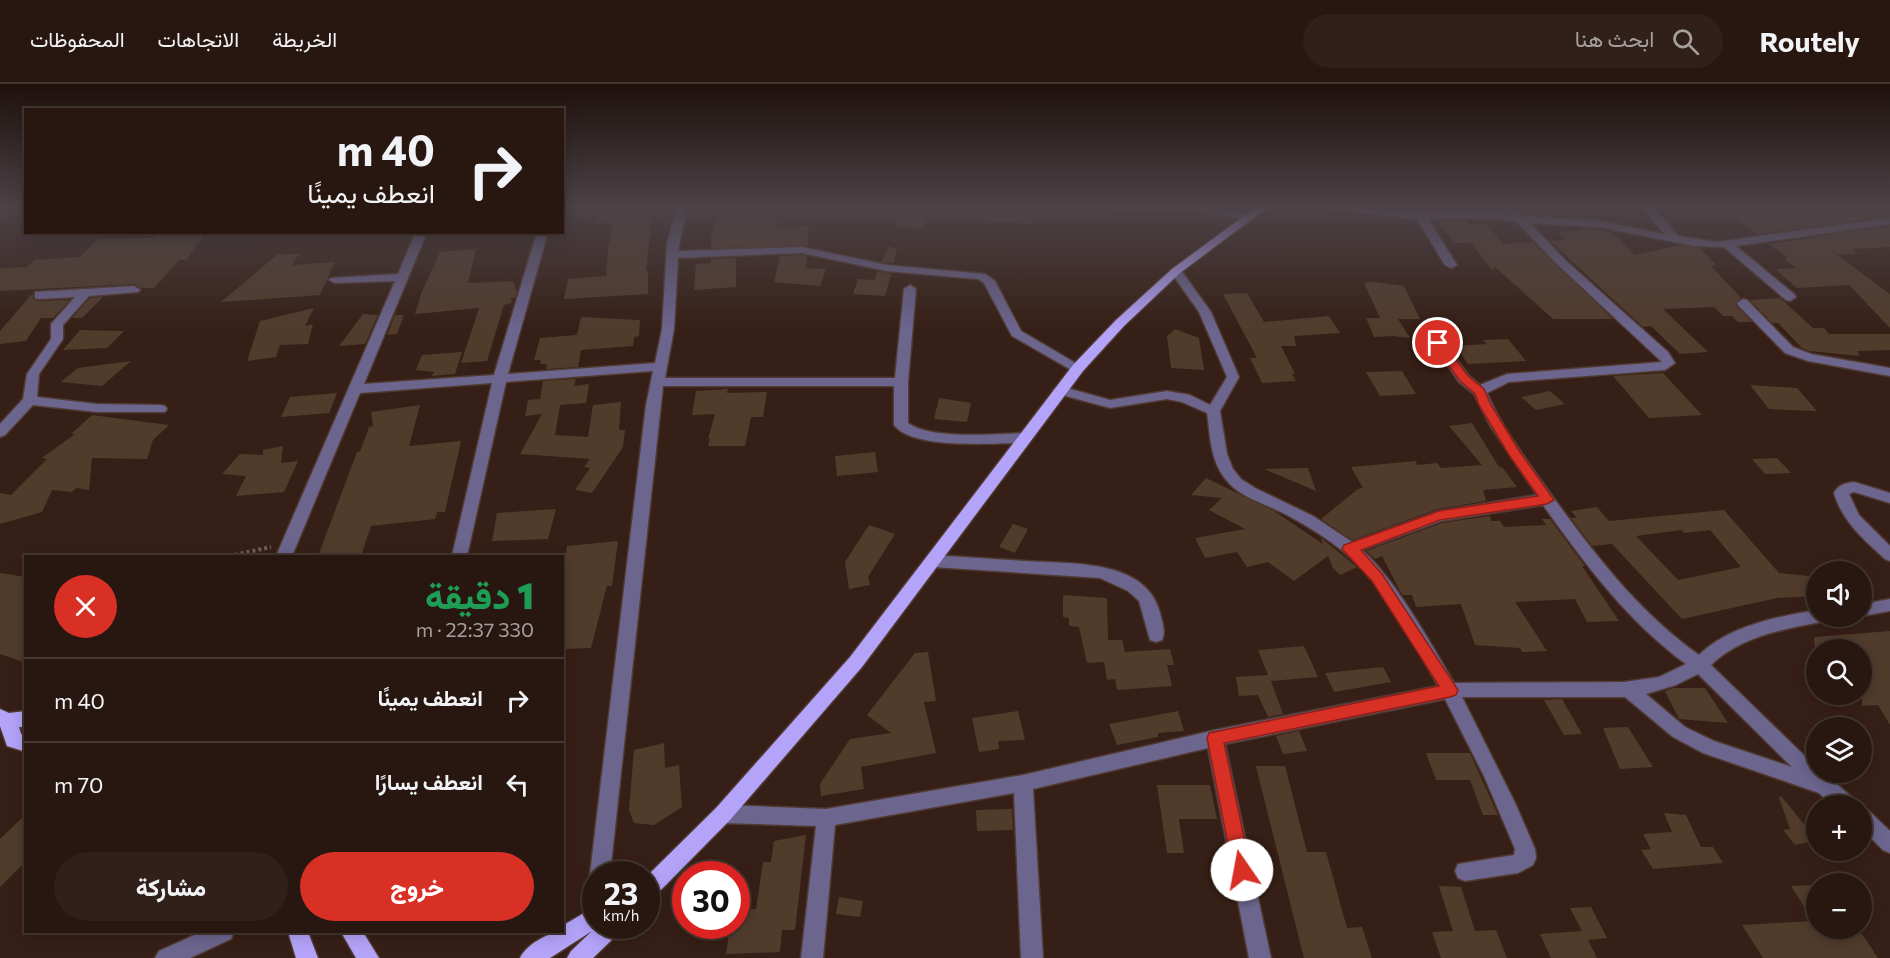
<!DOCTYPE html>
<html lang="ar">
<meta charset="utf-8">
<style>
body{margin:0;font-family:Commissioner,Vazirmatn,sans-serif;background:#302019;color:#f1f3f6;direction:rtl;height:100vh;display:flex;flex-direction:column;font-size:22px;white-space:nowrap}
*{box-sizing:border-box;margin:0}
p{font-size:20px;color:#a59f9f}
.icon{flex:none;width:33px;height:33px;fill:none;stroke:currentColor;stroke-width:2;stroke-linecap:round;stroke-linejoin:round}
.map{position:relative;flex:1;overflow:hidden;direction:ltr}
.side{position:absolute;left:24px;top:471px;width:540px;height:378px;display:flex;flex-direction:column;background:#281710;border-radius:0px;box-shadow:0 3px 15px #0003,0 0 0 2px #443630;direction:rtl}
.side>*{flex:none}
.top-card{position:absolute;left:24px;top:24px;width:540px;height:126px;border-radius:0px;box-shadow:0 3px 15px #0003,0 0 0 2px #443630;direction:rtl;background:#281710;color:#f1f3f6;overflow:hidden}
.tools{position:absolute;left:1806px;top:477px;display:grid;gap:12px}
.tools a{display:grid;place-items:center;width:66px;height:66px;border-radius:50%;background:#281710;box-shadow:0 3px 15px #0003,0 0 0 2px #443630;font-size:30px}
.speed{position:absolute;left:582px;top:777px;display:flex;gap:12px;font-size:30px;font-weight:700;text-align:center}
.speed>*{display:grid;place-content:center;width:78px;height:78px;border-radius:50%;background:#281710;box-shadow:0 3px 15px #0003,0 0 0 2px #443630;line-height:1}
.speed small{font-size:15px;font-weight:400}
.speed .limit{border:9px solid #d22;background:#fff;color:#111}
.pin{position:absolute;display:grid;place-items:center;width:51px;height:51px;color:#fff;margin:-26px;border:3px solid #fff;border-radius:50%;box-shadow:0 2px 6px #0007}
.me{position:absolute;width:66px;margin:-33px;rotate:348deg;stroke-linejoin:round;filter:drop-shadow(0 0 4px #0008)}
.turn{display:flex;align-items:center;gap:21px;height:126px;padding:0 30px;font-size:27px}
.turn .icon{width:78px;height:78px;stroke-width:2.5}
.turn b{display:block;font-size:42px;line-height:51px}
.round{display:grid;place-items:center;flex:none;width:63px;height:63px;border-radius:32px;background:#302019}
.summary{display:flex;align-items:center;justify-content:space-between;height:102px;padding:0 30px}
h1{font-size:36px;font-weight:800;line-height:45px;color:#1e9e55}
.primary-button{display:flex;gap:12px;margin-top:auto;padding:12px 30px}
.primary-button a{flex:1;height:69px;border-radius:36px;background:#d93025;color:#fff;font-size:24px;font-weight:800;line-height:69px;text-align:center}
.primary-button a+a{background:#302019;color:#f1f3f6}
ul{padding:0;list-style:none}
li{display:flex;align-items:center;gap:18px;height:84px;padding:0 30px;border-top:2px solid #443630}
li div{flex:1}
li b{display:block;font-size:22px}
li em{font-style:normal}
header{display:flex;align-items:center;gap:36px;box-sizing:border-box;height:84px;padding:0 30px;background:#281710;border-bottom:2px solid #443630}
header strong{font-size:28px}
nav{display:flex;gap:33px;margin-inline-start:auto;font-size:21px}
.search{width:420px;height:54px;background:#302019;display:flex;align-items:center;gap:15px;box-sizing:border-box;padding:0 21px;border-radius:33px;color:#a59f9f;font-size:22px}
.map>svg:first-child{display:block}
.building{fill:#513c2c;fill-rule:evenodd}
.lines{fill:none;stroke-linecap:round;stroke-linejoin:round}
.minor-casing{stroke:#503a31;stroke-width:3}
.major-casing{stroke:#503a31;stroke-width:3}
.path{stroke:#715d55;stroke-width:4;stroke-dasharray:3 3;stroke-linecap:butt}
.minor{fill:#6c658e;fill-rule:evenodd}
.major{fill:#b3a3f9;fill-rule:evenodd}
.route{fill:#d93025;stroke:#8d1f18;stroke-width:1.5}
</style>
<header>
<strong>Routely</strong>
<div class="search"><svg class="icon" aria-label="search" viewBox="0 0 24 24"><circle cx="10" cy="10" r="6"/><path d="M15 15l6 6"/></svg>ابحث هنا</div>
<nav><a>الخريطة</a><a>الاتجاهات</a><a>المحفوظات</a></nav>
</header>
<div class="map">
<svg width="1890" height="874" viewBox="0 0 1890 874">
<rect width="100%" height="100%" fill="#361f16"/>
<!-- building -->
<g class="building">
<path d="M601 123H653L646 187H648V210L564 215 568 195 606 192 608 163 614 139H596Z"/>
<path d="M723 123H775L777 143 809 142 808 162 711 164V151Z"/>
<path d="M978 123H1033L1031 140 978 136Z"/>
<path d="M1720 123H1890V132L1757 150Z"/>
<path d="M899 124 925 125 923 144 896 143Z"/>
<path d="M1437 137H1467L1469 140H1486L1503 160 1533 158 1613 235H1553L1495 183 1492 186 1471 159H1454Z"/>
<path d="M1890 142V163L1852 165 1858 170 1837 171 1890 210V244L1849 201 1797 204 1775 185 1796 184 1784 175 1788 174 1769 160Z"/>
<path d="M1578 144 1612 148 1635 171 1679 161 1700 164 1717 182 1710 181 1741 214 1735 220 1752 238H1738L1732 232H1723L1714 223 1663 225 1708 268 1680 270 1651 242 1643 243 1550 157 1566 156 1558 148 1580 146Z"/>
<path d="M159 148H206L186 176H179L154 204H141L134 200 0 207V184L27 183 35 176 80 173 98 155 154 154Z"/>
<path d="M889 162 897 165 894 179 882 178Z"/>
<path d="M476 165 468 199 513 197 517 208 515 214H511L512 219 504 221 487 277 461 279 479 224 415 230 421 210 440 168Z"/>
<path d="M299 170 292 181 335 178 320 211 221 218 277 171Z"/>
<path d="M802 171 807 172 806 184 826 185 820 202 774 198 780 172Z"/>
<path d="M736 174V203L694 206 696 180 711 179V175Z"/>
<path d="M878 187 891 190 885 212 853 210 858 195 874 196Z"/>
<path d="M1374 198 1404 202 1420 235H1398L1410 254 1393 252 1374 253 1366 234H1380L1364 199Z"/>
<path d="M33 209V215L38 217 70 216 53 234H41L26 257 0 260V247Z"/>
<path d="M1247 209 1264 238 1329 232 1340 249 1294 252 1296 262H1281L1295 290H1292L1296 297 1262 299 1250 274H1257L1223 210Z"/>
<path d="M103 213 82 234H72L90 214Z"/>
<path d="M1780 214 1813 244H1824L1829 250H1890V266L1857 267 1860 272 1809 267 1802 264 1778 239H1772L1750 216Z"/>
<path d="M314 224 305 242 313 240 308 260 280 261 276 273 247 277 260 237Z"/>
<path d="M363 230 378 231 365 260 339 262Z"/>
<path d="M395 231H404L397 250 387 251Z"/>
<path d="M581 233 640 236 639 252 634 253 633 262 581 266 578 283 546 285 547 280H540L541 276H534L540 254 577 251Z"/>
<path d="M1175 245 1199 254 1204 286 1171 284 1167 252Z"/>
<path d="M80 246 124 247 107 264 63 266Z"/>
<path d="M1508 255 1526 277 1468 280 1456 262 1487 260 1483 256Z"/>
<path d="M462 268 455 290 432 292 434 288 416 286 422 271Z"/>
<path d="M131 277 102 302 61 298 78 284Z"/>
<path d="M1402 287 1416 310 1380 312 1366 288Z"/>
<path d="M1663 289 1702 331 1649 334 1613 292Z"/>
<path d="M576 295 574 302 589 300 586 319 560 321 555 351 588 353 593 321 621 318 619 346H625L623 363 592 409 575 406 590 384 584 383 590 375 520 370 542 330 525 332 528 316 540 315 543 297Z"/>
<path d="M1750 301 1797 304 1817 327 1769 325Z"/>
<path d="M728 305 727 309 767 308 763 333H751L745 362H708L710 355H708L715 330 692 331 696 307Z"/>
<path d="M1550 307 1565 320 1536 326 1521 313Z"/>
<path d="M337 309 329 329 281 333 290 313Z"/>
<path d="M939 314 971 319 967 338 934 335Z"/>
<path d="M420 321 409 362 461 357 445 428H437L435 435 371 442 361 472H318L357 368H360L369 343 373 342 371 328Z"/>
<path d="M92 331 169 341 153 356 147 375 92 374 89 406 76 404 72 408 52 406 42 428 0 440V409L11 411 47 375 42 374 75 350H71Z"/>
<path d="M1472 339 1499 383H1502L1517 403 1483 406 1486 417 1438 425 1352 456 1321 435 1358 405 1363 404 1351 383 1416 377 1417 381 1437 379 1441 384 1482 381 1449 342Z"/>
<path d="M283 362 281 379 298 377 284 408 236 412 246 392 222 390 240 370 263 371V366Z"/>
<path d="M875 368 878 388 837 392 835 372Z"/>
<path d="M1777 374 1791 389 1765 390 1752 375Z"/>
<path d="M1308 384 1316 407 1264 385Z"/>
<path d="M1206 394 1274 427 1323 460 1321 454 1357 483 1340 491 1333 484 1328 472 1294 497 1268 478 1247 483 1237 468 1205 474 1195 454 1245 445 1209 426 1222 414 1191 411Z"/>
<path d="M1597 423 1609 437 1724 426 1779 489 1809 492 1816 501V512L1777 514 1682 535 1612 460 1592 462 1571 434H1577L1571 427ZM1682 446 1684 449 1710 446 1741 483 1678 496 1636 452Z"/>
<path d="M556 425 548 455 492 457 497 429Z"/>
<path d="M1490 432 1491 437H1500L1504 443 1546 441 1542 435H1550L1585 482H1582L1619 537 1587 538 1575 515 1515 518 1547 567 1522 568 1520 564 1475 561 1461 520 1416 523 1412 511H1403L1400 507 1382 472 1375 475 1366 467 1442 439Z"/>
<path d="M1013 440 1028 445 1015 469 999 463Z"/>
<path d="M869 441 895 450 868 493 870 501 849 505 845 478Z"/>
<path d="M618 457 612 502H607L591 564 562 565V493L567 462Z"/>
<path d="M0 489 26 493V579L0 570Z"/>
<path d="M1063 511 1107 514 1108 556H1122L1125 568 1170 565 1174 581H1167L1172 602 1117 606 1115 595 1107 596 1104 578 1087 579 1079 543 1069 542V534L1063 533Z"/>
<path d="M1890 547V641L1878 621 1862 622V566H1815L1814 553Z"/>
<path d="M1304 562 1318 593 1271 597 1283 630 1268 633 1258 611 1239 612 1236 593 1268 591 1258 566Z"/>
<path d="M928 568 936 617 924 618 936 669 861 683 864 705 821 712 820 700 850 655 891 649 867 631 915 569Z"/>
<path d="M1383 583 1391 598 1334 608 1325 589Z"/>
<path d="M1674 604H1705L1728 639 1679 635 1665 607Z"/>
<path d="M1562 615 1582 650 1564 651 1544 616Z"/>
<path d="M1018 627 1025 656 998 657 999 665 979 668 972 634Z"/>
<path d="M1178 627 1184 647 1158 649V653L1117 661 1109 640Z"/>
<path d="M1628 643 1653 683 1620 685 1603 644Z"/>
<path d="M1299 647 1307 667 1283 670 1276 652Z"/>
<path d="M664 659 665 684 679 681 682 723 654 741 634 739 629 726 634 666Z"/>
<path d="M1426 669H1470L1498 731H1483L1470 696H1436Z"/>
<path d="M1256 682H1285L1307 768H1326L1347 844 1362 843 1372 874H1304Z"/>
<path d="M1157 701H1210L1217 735H1179L1184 769H1167Z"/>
<path d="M1781 712 1816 755V757L1795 761 1783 746 1790 745 1779 714Z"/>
<path d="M1012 725 1013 746 977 747 976 726Z"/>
<path d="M1664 729 1686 731 1701 763H1713L1723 779 1653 785 1641 766 1651 765 1643 750 1672 748Z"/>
<path d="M26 730V777L0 803V755Z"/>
<path d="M806 751 795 846H782L780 868 726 870 730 842H736V825H756L763 778H771L774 757Z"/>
<path d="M1811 801 1816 809V844H1820L1826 853 1862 850 1878 874H1763L1742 841 1813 837 1791 802Z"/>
<path d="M1439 802 1461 803 1475 847 1496 846 1507 874H1441L1432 848 1453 847Z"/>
<path d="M839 813 863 817 860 833 836 830Z"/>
<path d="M1591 823 1607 854 1588 856 1597 874H1551L1540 850 1582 847 1570 824Z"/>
</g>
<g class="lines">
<defs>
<g id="minor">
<path d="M677 123H687L678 167 802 163 887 181 985 190 995 197 1021 247 1084 284 1083 287H1073L1012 252 984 199 978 195 887 187 802 169 678 174 674 245 665 294H895L904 205 910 201 916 205 908 298V339C932 356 993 350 1023 349L1030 354 1023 359C994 359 913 366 894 341V302H663L610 790H596V798L590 790 646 321 653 287 506 298 467 472H452L492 299 360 309 292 472H276L395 197 335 199 329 196 331 194 398 190 416 148H427L364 300 494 291 537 148H548L508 290 655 279 662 245 667 159Z"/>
<path d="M1114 123H1219L1255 133 1250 136 1202 128 1119 126Z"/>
<path d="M1332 123C1362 123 1391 127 1421 129 1450 130 1480 125 1510 130L1504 123H1515L1523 132 1599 137 1664 150 1642 123H1653L1678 152 1717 158 1890 134V140L1736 162 1794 210 1796 213 1790 217 1786 216 1724 163 1694 162 1599 143 1530 139 1565 176 1668 268 1675 279 1665 286 1509 298 1487 309C1502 344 1526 375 1548 406 1592 467 1637 527 1699 571 1729 542 1776 533 1816 526V532H1829L1827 537 1821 538C1783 545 1740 553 1711 581L1816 683V688H1823L1855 716 1857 722H1833L1819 709 1703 669 1673 653 1625 613H1462L1516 721 1535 765 1536 774 1533 781 1518 789 1465 797 1458 794 1455 787 1458 780 1514 771 1515 765 1484 692 1445 615 1225 660 1271 874H1249L1208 664 1033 705 1043 874H1021L1014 709 835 741 823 874H801L816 742 723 739 716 736 713 730 716 724 723 721 826 725 1023 691 1215 646 1438 602C1418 566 1384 504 1354 477 1334 458 1308 442 1283 429 1259 417 1234 412 1220 387 1210 369 1210 349 1207 329L1182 318 1167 315 1110 324 1055 309 1053 306 1060 302 1110 316 1167 307 1190 311 1210 321 1227 293 1199 228 1170 187 1172 185H1180L1211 228 1239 293 1220 327 1227 370 1233 385 1241 395 1255 404 1313 432 1352 458 1439 427 1537 411 1491 343 1474 310 1459 298 1432 259 1434 256H1442L1469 292 1480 301 1507 290 1662 278 1557 180 1517 138 1496 134 1428 135 1457 181 1451 184 1445 181 1417 135 1337 126ZM1543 421C1585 480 1627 537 1686 580L1659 593 1624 598 1454 599C1432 561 1395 495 1362 466L1441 437ZM1698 590 1792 683 1714 657 1685 643 1646 610 1676 601Z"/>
<path d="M134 202 140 206 138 208 89 212 63 241V255L39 290 37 313 97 320 160 321 165 322 167 325 165 328H97L33 321 5 351 0 353V340L23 315 27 290 51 255V240L75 213 39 215 35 214V208Z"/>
<path d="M1743 215 1747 216 1793 263 1811 270 1890 284V292L1808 277 1785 269 1739 222 1737 219Z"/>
<path d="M1854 398 1890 409V419L1854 408 1849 410 1859 431 1890 462V477L1885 475C1864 456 1842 437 1834 409 1838 401 1845 399 1854 398Z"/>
<path d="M933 471C964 473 994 475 1025 477 1069 480 1146 474 1160 529 1162 537 1166 548 1162 556L1156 558 1150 556 1139 517 1128 507 1100 494 933 483 927 481 925 477 927 473Z"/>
<path d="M1890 515V527L1862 532V520Z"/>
<path d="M1862 724 1869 727 1890 747V769L1883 766 1862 745Z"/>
<path d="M201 848H234L231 855 190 874H155L159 867Z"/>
</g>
<g id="major">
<path d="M1256 123H1268L1180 189 1124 242 1083 287 862 583 730 736 653 814 646 817V793L716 724 850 573 1073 281 1116 236 1172 185Z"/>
<path d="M0 625 9 629 26 627V643H19L21 650 26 652V668L7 662 0 642Z"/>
<path d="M596 822V842H622L619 849 593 874H567L571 867 592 847 550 874H520C526 861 548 848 562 848V842Z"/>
<path d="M288 848H308L318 874H296Z"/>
<path d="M341 848H363L379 874H356Z"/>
</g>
</defs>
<!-- minor casing -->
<use href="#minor" class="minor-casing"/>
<!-- major casing -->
<use href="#major" class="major-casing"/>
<!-- path -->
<path class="path" d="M229 472 271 463"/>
<!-- minor -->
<use href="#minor" class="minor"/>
<!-- major -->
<use href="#major" class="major"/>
</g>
<!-- sky -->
<linearGradient id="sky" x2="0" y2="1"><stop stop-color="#1e110c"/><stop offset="0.5" stop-color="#4c4247"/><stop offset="1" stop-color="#4c4247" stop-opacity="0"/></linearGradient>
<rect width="1890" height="246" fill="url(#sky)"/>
<!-- route -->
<path class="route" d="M1438 256 1442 257 1468 292 1484 305 1491 321 1518 365 1554 416 1547 420 1440 436 1361 466 1382 490 1458 606 1456 611 1450 613 1224 659 1251 786 1248 792 1242 795 1236 792 1233 786 1207 654 1209 649 1439 602 1372 497 1342 465 1344 461 1439 427 1538 412 1509 371 1479 321 1475 310 1460 297 1432 259Z"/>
</svg>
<div class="tools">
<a><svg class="icon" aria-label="sound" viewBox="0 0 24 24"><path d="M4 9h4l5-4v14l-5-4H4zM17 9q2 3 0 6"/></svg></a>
<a><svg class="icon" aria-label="search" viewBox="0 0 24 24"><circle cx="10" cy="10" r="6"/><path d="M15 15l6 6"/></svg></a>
<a><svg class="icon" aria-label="layers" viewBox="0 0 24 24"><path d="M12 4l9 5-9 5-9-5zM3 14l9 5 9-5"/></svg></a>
<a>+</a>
<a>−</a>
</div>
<div class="speed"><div>23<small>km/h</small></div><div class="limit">30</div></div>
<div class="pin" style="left:1438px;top:259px;background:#d93025"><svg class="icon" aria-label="arrive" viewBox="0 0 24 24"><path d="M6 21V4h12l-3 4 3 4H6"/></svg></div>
<svg class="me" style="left:1242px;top:786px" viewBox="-20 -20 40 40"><circle r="19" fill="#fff"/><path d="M0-13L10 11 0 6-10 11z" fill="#d93025"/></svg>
<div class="top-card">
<div class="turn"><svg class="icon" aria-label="right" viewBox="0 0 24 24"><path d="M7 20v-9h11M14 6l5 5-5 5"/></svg><div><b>40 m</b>انعطف يمينًا</div></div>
</div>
<section class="side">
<div class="summary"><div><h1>1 دقيقة</h1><p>330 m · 22:37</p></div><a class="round" style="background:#d93025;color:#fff"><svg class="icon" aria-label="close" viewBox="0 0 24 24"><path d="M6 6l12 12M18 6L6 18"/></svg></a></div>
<ul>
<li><svg class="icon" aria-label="right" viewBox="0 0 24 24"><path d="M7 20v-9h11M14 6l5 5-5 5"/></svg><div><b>انعطف يمينًا</b></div><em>40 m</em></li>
<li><svg class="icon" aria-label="left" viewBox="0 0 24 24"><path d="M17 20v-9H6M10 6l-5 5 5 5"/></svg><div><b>انعطف يسارًا</b></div><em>70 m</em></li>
</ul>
<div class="primary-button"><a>خروج</a><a>مشاركة</a></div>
</section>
</div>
